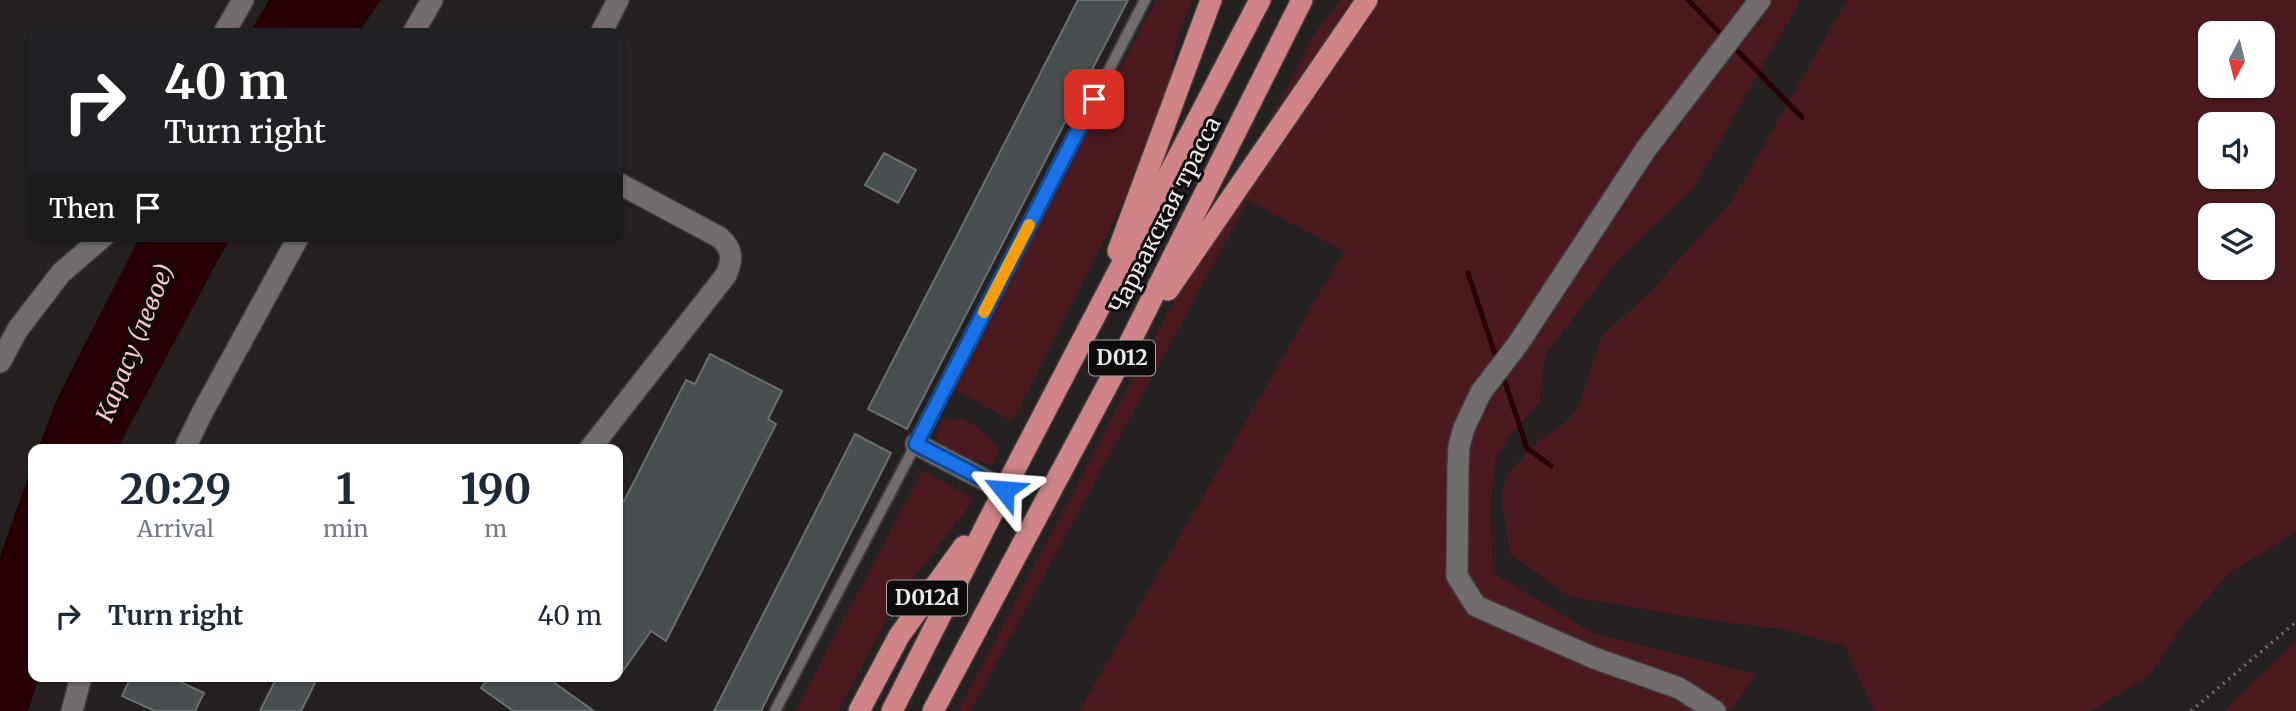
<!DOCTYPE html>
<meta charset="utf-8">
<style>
body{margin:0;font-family:Merriweather,serif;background:#f6f6f7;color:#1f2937;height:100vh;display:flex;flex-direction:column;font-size:26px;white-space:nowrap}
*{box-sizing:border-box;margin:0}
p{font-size:23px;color:#747a83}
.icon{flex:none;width:38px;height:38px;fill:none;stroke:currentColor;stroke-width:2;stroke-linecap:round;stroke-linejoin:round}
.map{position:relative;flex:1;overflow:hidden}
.sheet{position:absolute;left:28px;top:444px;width:595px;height:238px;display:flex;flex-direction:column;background:#fff;border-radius:14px;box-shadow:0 2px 5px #0004}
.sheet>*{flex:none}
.banner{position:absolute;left:28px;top:28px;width:595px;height:214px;border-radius:14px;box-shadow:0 2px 5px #0004;background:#202124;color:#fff;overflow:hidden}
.needle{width:46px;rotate:187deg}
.tools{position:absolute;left:2198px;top:21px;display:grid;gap:14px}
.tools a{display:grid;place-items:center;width:77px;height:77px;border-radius:14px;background:#fff;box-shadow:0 2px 5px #0004;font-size:35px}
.pin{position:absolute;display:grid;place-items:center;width:60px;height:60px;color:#fff;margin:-30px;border-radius:14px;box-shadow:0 4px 10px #0006}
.me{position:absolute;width:77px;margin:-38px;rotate:298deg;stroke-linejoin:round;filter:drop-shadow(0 0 5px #0008)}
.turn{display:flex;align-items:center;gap:24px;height:147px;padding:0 21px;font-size:32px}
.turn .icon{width:91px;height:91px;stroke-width:2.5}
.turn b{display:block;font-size:49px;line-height:60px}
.then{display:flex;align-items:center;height:66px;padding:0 21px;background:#0003;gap:14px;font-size:26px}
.eta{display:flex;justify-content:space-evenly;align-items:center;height:119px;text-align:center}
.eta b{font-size:42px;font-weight:700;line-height:49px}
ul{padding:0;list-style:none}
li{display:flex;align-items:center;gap:21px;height:105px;padding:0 21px}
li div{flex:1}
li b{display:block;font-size:26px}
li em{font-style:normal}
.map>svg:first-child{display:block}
.green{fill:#4b1a1f;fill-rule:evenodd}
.water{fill:#270005}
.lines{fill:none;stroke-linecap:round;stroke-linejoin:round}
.stream{stroke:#270005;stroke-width:5}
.building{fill:#494e50;stroke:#6a6f71;stroke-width:2}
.lane-casing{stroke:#403c3c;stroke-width:14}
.street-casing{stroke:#403c3c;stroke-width:24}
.secondary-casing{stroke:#403c3c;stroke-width:24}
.highway-casing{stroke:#403c3c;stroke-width:24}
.path{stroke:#706c6c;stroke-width:3.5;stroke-dasharray:2 5;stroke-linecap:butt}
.lane{stroke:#726c6c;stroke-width:10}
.street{stroke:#726c6c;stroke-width:21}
.secondary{stroke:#726c6c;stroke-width:21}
.highway{stroke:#d08487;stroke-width:21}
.route-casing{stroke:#114b97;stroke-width:18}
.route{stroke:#1a73e8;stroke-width:12}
.slow{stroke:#f59e0b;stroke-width:12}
.labels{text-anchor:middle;stroke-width:6;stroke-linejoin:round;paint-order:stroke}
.shield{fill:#0e0b0b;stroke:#a9a6a6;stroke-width:2}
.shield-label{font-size:21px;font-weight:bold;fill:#ece8e8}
.street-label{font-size:23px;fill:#ece8e8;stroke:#0e0b0b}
.water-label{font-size:24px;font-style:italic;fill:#f9c6c7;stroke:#0e0b0b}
</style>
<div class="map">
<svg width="2296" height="711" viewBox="0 0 2296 711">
<rect width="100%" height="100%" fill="#262121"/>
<!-- green -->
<g class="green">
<path d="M1156 0H1192L1178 35 1160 129 1012 421 954 389Z"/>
<path d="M1340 0H1800L1693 189 1616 262 1545 355 1539 403 1511 434 1496 457 1490 508 1493 573 1593 633 1756 674 1730 711H1079L1344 251 1232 192 1313 36Z"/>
<path d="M1847 0H2296V532L2229 573 2181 627 2151 674 2091 711H1874L1845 646 1782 629 1708 620 1569 596 1510 554 1501 496 1508 473 1539 440 1563 425 1577 410 1602 336 1652 290 1733 199ZM2210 33H2263V86H2210ZM2210 124H2263V177H2210ZM2263 215V268H2210V215Z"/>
<path d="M1229 196 1246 204 970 711H958Z"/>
<path d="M944 417 952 420 962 418C976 426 989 435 999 449L993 465 943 451 936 436Z"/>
<path d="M923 470 974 499 896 601 838 711H795Z"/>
<path d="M2296 641V711H2223Z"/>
</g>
<!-- water -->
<g class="water">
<path d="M269 0H381L358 33H250Z"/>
<path d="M140 236H231L124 436 119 450H38L56 401Z"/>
<path d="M33 463V677H39L28 711H0V556Z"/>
</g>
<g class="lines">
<!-- stream -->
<g class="stream">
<path d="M1688 0 1725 38"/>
<path d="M1732 45 1802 117"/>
<path d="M1468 273 1497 360"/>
<path d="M1503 376 1527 448 1551 466"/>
</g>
</g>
<!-- building -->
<g class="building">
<path d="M1078 0H1128L907 429 868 409Z"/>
<path d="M884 153 916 170 898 203 865 185Z"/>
<path d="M710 354 782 391 768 419 776 424 666 641 651 631 618 678V497L624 501 686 380 695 384Z"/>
<path d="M855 434 891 453 761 711H714Z"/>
<path d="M131 677H170L204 693 195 711H155L122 696Z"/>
<path d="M277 677H318L301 711H260Z"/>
<path d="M489 677H546L594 711H513L481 688Z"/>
</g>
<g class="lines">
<defs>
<path id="lane" d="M775 711 916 444 1145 0"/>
<g id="street">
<path d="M224 33 243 0"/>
<path d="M601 33 618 0"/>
<path d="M0 362 18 329 61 273 104 236"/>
<path d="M916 444 1004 490"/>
<path d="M589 450 726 275C733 259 733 249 719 237L618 183"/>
<path d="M1715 711 1679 688 1594 658 1476 606 1457 576 1458 466 1459 446 1464 428 1481 392 1518 344 1646 149 1760 0"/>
</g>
<g id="secondary">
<path d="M413 33 432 0"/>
<path d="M184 450 202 413 299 236"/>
<path d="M72 711 81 677"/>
</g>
<g id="highway">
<path d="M1118 251 1211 0"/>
<path d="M1168 290 1367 0"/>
<path d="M859 711 899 636 964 546"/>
<path d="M892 711 1004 490 1260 0"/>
<path d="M933 711 1123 356 1302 0"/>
</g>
</defs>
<!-- lane casing -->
<use href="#lane" class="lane-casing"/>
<!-- street casing -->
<use href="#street" class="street-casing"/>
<!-- secondary casing -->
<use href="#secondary" class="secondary-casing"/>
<!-- highway casing -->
<use href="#highway" class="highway-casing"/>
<!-- path -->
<path class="path" d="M2191 711 2296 622"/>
<!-- lane -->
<use href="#lane" class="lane"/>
<!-- street -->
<use href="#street" class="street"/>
<!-- secondary -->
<use href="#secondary" class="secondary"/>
<!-- highway -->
<use href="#highway" class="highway"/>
</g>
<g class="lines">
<defs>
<path id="route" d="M1004 490 916 444 1094 99"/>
</defs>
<!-- route casing -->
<use href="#route" class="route-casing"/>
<!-- route -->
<use href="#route" class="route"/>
<!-- slow -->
<path class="slow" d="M984 312 1029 225"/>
</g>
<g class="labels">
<!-- shield labels -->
<g class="shield">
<rect x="1089" y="340.5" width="66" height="35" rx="5"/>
<rect x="887" y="580.5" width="80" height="35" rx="5"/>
</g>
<g class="shield-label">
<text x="1122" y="365">D012</text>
<text x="927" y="605">D012d</text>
</g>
<!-- street labels -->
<g class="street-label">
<text transform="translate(1165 215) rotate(-63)" y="8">Чарвакская трасса</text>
</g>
<!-- water labels -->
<g class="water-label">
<text transform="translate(135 343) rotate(-68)" y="8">Карасу (левое)</text>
</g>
</g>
</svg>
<div class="tools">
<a><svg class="needle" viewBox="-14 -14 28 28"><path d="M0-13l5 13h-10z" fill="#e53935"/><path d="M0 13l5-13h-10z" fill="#747a83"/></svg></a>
<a><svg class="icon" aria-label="sound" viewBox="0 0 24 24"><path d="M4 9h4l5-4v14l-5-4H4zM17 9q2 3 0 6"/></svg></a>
<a><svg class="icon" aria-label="layers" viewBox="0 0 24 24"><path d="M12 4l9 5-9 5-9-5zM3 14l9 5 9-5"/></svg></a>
</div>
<div class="pin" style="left:1094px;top:99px;background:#d93025"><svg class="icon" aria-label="arrive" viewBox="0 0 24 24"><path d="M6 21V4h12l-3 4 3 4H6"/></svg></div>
<svg class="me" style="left:1004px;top:490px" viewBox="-20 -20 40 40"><path d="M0-17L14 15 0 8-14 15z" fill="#1a73e8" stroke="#fff" stroke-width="4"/></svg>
<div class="banner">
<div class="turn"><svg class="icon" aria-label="right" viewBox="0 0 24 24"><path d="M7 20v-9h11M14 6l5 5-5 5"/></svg><div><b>40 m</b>Turn right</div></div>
<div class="then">Then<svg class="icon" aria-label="arrive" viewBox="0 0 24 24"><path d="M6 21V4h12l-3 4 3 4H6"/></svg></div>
</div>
<section class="sheet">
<div class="eta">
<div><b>20:29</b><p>Arrival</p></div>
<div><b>1</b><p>min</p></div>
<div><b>190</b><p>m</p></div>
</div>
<ul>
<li><svg class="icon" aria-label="right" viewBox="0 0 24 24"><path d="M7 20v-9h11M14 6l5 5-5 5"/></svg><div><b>Turn right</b></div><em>40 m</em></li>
</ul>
</section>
</div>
